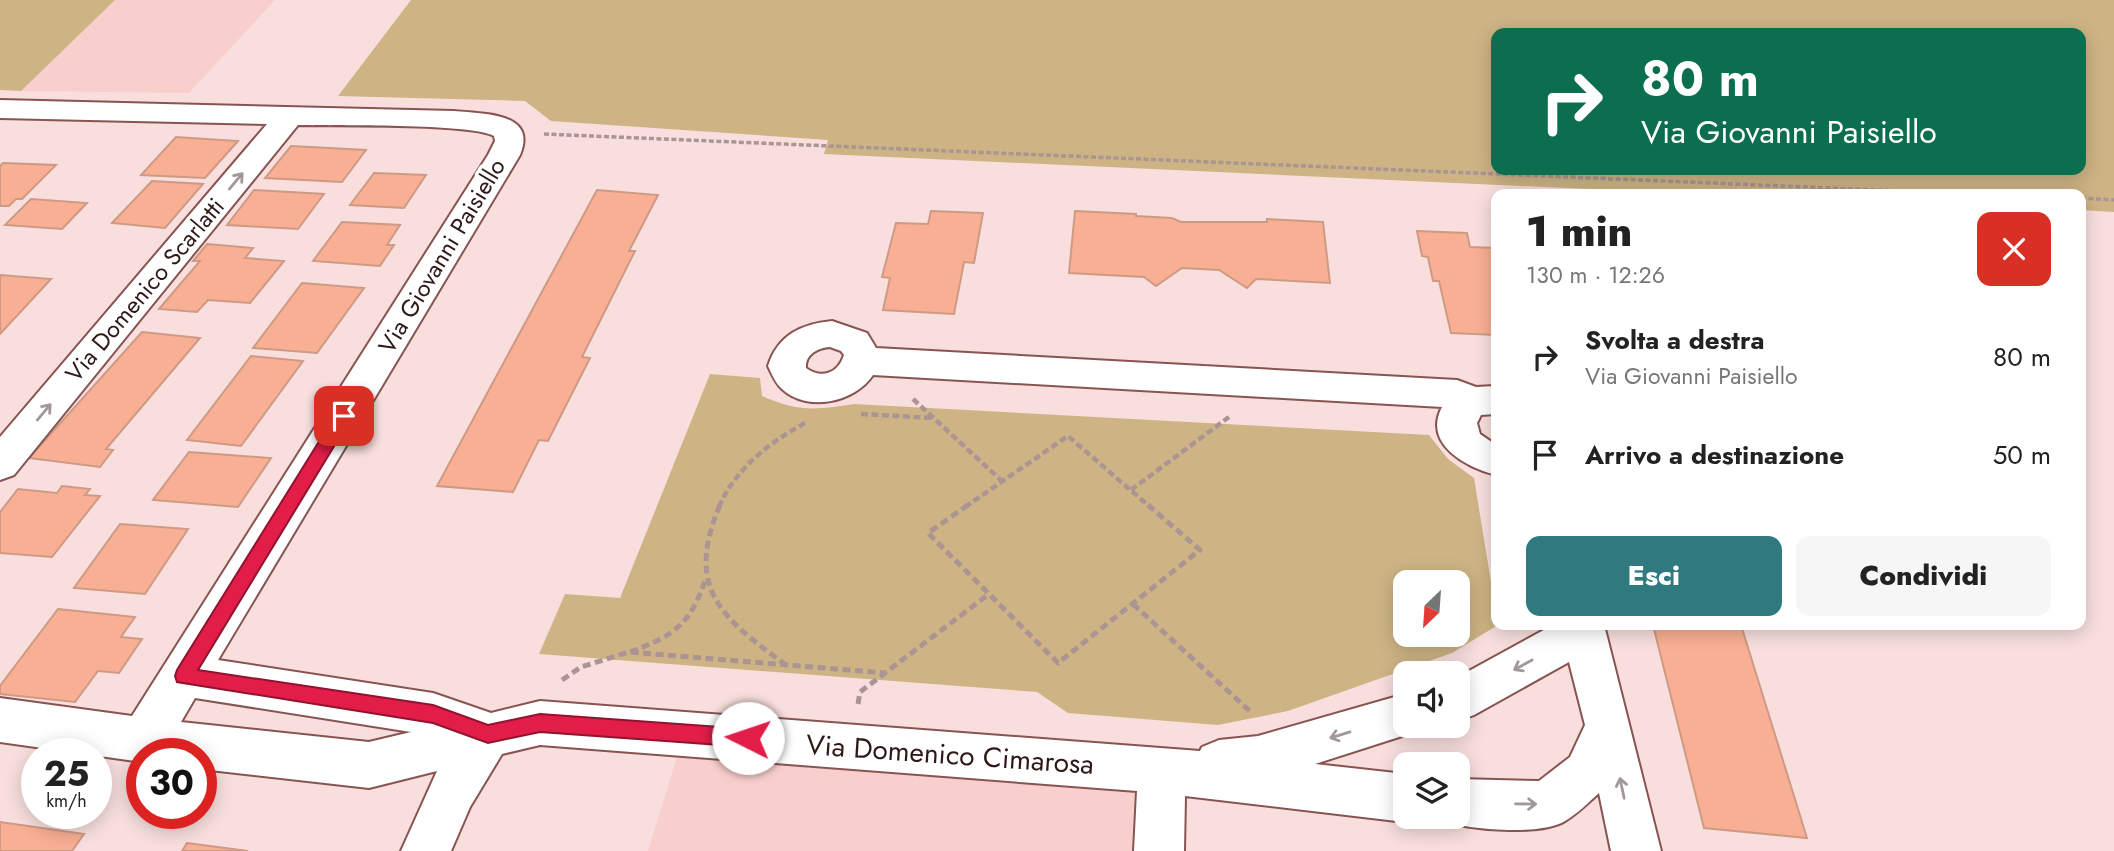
<!DOCTYPE html>
<html lang="it">
<meta charset="utf-8">
<style>
body{margin:0;font-family:Jost,sans-serif;background:#f6f6f6;color:#222;height:100vh;display:flex;flex-direction:column;font-size:26px;white-space:nowrap}
*{box-sizing:border-box;margin:0}
p{font-size:23px;color:#767676}
.icon{flex:none;width:38px;height:38px;fill:none;stroke:currentColor;stroke-width:2;stroke-linecap:round;stroke-linejoin:round}
.map{position:relative;flex:1;overflow:hidden}
.sheet{position:absolute;left:1491px;top:189px;width:595px;height:441px;display:flex;flex-direction:column;background:#fff;border-radius:14px;box-shadow:0 4px 18px #0003}
.sheet>*{flex:none}
.hud{position:absolute;left:1491px;top:28px;width:595px;height:147px;border-radius:14px;box-shadow:0 4px 18px #0003;background:#0b6e4f;color:#fff;overflow:hidden}
.needle{width:46px;rotate:205deg}
.controls{position:absolute;left:1393px;top:570px;display:grid;gap:14px}
.controls a{display:grid;place-items:center;width:77px;height:77px;border-radius:14px;background:#fff;box-shadow:0 4px 18px #0003;font-size:35px}
.speed{position:absolute;left:21px;top:738px;display:flex;gap:14px;font-size:35px;font-weight:700;text-align:center}
.speed>*{display:grid;place-content:center;width:91px;height:91px;border-radius:50%;background:#fff;box-shadow:0 4px 18px #0003;line-height:1}
.speed small{font-size:18px;font-weight:400}
.speed .limit{border:10px solid #d22;background:#fff;color:#111}
.pin{position:absolute;display:grid;place-items:center;width:60px;height:60px;color:#fff;margin:-30px;border-radius:14px;box-shadow:0 4px 10px #0006}
.me{position:absolute;width:77px;margin:-38px;rotate:274deg;stroke-linejoin:round;filter:drop-shadow(0 0 5px #0008)}
.turn{display:flex;align-items:center;gap:24px;height:147px;padding:0 35px;font-size:32px}
.turn .icon{width:91px;height:91px;stroke-width:2.5}
.turn b{display:block;font-size:49px;line-height:60px}
.round{display:grid;place-items:center;flex:none;width:74px;height:74px;border-radius:14px;background:#f6f6f6}
.headline{display:flex;align-items:center;justify-content:space-between;height:119px;padding:0 35px}
h1{font-size:42px;font-weight:800;line-height:52px}
.action{display:flex;gap:14px;margin-top:auto;padding:14px 35px}
.action a{flex:1;height:80px;border-radius:14px;background:#307a7f;color:#fff;font-size:28px;font-weight:800;line-height:80px;text-align:center}
.action a+a{background:#f6f6f6;color:#222}
ul{padding:0;list-style:none}
li{display:flex;align-items:center;gap:21px;height:98px;padding:0 35px}
li div{flex:1}
li b{display:block;font-size:26px}
li em{font-style:normal}
.map>svg:first-child{display:block}
.built{fill:#f9cfcd}
.green{fill:#ceb485;fill-rule:evenodd}
.building{fill:#f9af93;stroke:#ce9a86;stroke-width:2}
.lines{fill:none;stroke-linecap:round;stroke-linejoin:round}
.minor-casing{stroke:#875452;stroke-width:4}
.path-far2{stroke:#ab9492;stroke-width:3.5;stroke-dasharray:5 2.5;stroke-linecap:butt}
.path-far1{stroke:#ab9492;stroke-width:4.5;stroke-dasharray:7 3.5;stroke-linecap:butt}
.path{stroke:#ab9492;stroke-width:5;stroke-dasharray:8 4.5;stroke-linecap:butt}
.minor{fill:#fff;fill-rule:evenodd}
.oneway{stroke:#a19897}
.route{fill:#e11d48;stroke:#92132f;stroke-width:2}
.labels{text-anchor:middle;stroke-width:7;stroke-linejoin:round;paint-order:stroke}
.street-label{font-size:24px;fill:#2e1918;stroke:#fff}
.near-street-label{font-size:28px;fill:#2e1918;stroke:#fff}
</style>
<div class="map">
<svg width="2114" height="851" viewBox="0 0 2114 851">
<rect width="100%" height="100%" fill="#f8dfdd"/>
<!-- built -->
<g class="built">
<path d="M115 0H275L189 93 21 91Z"/>
<path d="M680 747 1147 781 1144 851H648Z"/>
</g>
<!-- green -->
<g class="green">
<path d="M0 0H115L21 91 0 90Z"/>
<path d="M411 0H2114V212L2081 210V194H1698L824 154 828 140 551 121 525 101 338 96ZM1496 33H2081V170H1496Z"/>
<path d="M710 374 760 378 762 396C799 412 815 410 854 404L1429 435 1448 459 1474 478 1498 625 1452 653 1288 711 1218 725 1068 713 1037 692 539 654 565 594 620 598ZM1405 583H1458V635H1405Z"/>
</g>
<!-- building -->
<g class="building">
<path d="M176 137 238 141 205 178 141 175Z"/>
<path d="M291 146 366 150 342 182 265 178Z"/>
<path d="M3 163 56 165 22 199H16L9 206H0V166Z"/>
<path d="M374 173 426 175 404 208 350 205Z"/>
<path d="M152 181 203 184 165 228 112 223Z"/>
<path d="M254 190 324 194 298 229 227 225Z"/>
<path d="M597 190 658 195 629 251H635L582 357 590 358 548 441 539 440 513 492 437 486Z"/>
<path d="M31 199 87 203 62 229 5 225Z"/>
<path d="M931 211 983 213 974 263 964 262 954 314 883 310 890 278 882 277 896 223 928 224Z"/>
<path d="M1075 211 1136 214V216L1172 218 1181 222H1267V219L1323 222 1330 283 1256 279 1247 288 1219 270 1182 268 1156 286 1144 277 1069 273Z"/>
<path d="M342 222 400 225 387 245H394L380 266 313 261Z"/>
<path d="M1417 231 1467 233 1470 247 1496 248V335L1451 333 1439 281H1433L1428 257 1422 256Z"/>
<path d="M207 244 253 248 245 258 284 261 250 303 208 300 197 312 159 309 200 261H193Z"/>
<path d="M0 275 51 279 0 334Z"/>
<path d="M302 283 364 288 317 353 253 348Z"/>
<path d="M142 332 200 338 106 449 113 450 100 467 29 458Z"/>
<path d="M251 356 303 361 241 446 187 440Z"/>
<path d="M189 452 271 458 238 507 153 500Z"/>
<path d="M62 486 90 489 85 495 100 496 52 557 0 553V512L18 489 57 493Z"/>
<path d="M120 524 188 529 145 594 74 588Z"/>
<path d="M58 609 135 617 121 637 142 639 119 673 98 671 75 702 0 694V686Z"/>
<path d="M1653 625H1741L1807 838 1704 828Z"/>
<path d="M0 822 84 834 72 851H0Z"/>
<path d="M187 843 248 851H182Z"/>
</g>
<g class="lines">
<defs>
<g id="minor">
<path d="M0 100 454 111C483 114 538 112 520 155L218 660 433 693 491 713 540 701 1200 751 1202 747 1219 740 1258 736 1405 694V726H1423L1421 730 1315 764 1405 774V817H1416L1405 822 1185 796 1184 851H1134L1137 791 540 745 502 754 470 807 451 851H401L437 771 369 788 201 769V754H142V762L0 742V698L132 716 488 155 495 141 494 136C470 123 334 126 298 125L14 475 0 480V437L267 124 0 118ZM195 698 411 732 369 742 181 722Z"/>
<path d="M832 321 867 333 876 348 1457 380 1476 387 1494 386H1496V414L1481 415 1477 423 1480 434 1496 445V475C1468 468 1422 445 1442 407L873 375C855 402 808 413 782 389 775 383 772 374 768 366 778 335 801 324 832 321ZM830 347 841 351 844 355C838 374 821 379 806 368 805 355 817 348 830 347Z"/>
<path d="M1553 625H1604L1661 851H1611L1599 793C1588 803 1577 814 1565 821 1541 836 1466 830 1441 820L1440 817H1458V779L1539 781 1570 757 1585 725 1569 662 1474 715 1458 721V677Z"/>
</g>
</defs>
<!-- minor casing -->
<use href="#minor" class="minor-casing"/>
<!-- path-far2 -->
<g class="path-far2">
<path d="M544 134 1973 194"/>
<path d="M2081 198 2114 200"/>
</g>
<!-- path-far1 -->
<g class="path-far1">
<path d="M913 399 1003 482"/>
<path d="M861 414 934 418"/>
<path d="M1131 490 1229 417"/>
<path d="M719 507C735 469 770 442 805 423"/>
<path d="M965 507 1068 436 1150 507"/>
</g>
<!-- path -->
<g class="path">
<path d="M720 505C684 589 722 618 786 665"/>
<path d="M968 505 928 533 1058 663 1200 550 1148 505"/>
<path d="M1133 604 1253 714"/>
<path d="M630 652C675 635 690 625 706 578"/>
<path d="M562 680 581 667 629 652 886 673"/>
<path d="M858 704 860 692 989 594"/>
</g>
<!-- minor -->
<use href="#minor" class="minor"/>
</g>
<!-- one-way arrows -->
<defs><path id="oneway-shaft" d="M-6 0H5M1.5-3L5.5 0L1.5 3" fill="none" stroke-width="1.6" stroke-linecap="round" stroke-linejoin="round" transform="scale(1.75)"/></defs>
<g class="oneway">
<use href="#oneway-shaft" transform="translate(236 181) rotate(-50)"/>
<use href="#oneway-shaft" transform="translate(44 412) rotate(-50)"/>
<use href="#oneway-shaft" transform="translate(1523 665) rotate(151)"/>
<use href="#oneway-shaft" transform="translate(1340 735) rotate(163)"/>
<use href="#oneway-shaft" transform="translate(1622 788) rotate(-102)"/>
<use href="#oneway-shaft" transform="translate(1526 804) rotate(1)"/>
</g>
<!-- route -->
<path class="route" d="M344 410 350 411 352 416 350 420 198 670 433 705 488 725 540 714 748 729 754 732 757 738 754 745 748 747 540 732 488 743 433 723 177 682 175 676 177 670 338 411Z"/>
<g class="labels">
<!-- street labels -->
<g class="street-label">
<text transform="translate(442 256) rotate(-59)" y="8">Via Giovanni Paisiello</text>
<text transform="translate(145 290) rotate(-50)" y="8">Via Domenico Scarlatti</text>
</g>
<!-- near-street labels -->
<g class="near-street-label">
<text transform="translate(950 754) rotate(4)" y="10">Via Domenico Cimarosa</text>
</g>
</g>
</svg>
<div class="controls">
<a><svg class="needle" viewBox="-14 -14 28 28"><path d="M0-13l5 13h-10z" fill="#e53935"/><path d="M0 13l5-13h-10z" fill="#767676"/></svg></a>
<a><svg class="icon" aria-label="sound" viewBox="0 0 24 24"><path d="M4 9h4l5-4v14l-5-4H4zM17 9q2 3 0 6"/></svg></a>
<a><svg class="icon" aria-label="layers" viewBox="0 0 24 24"><path d="M12 4l9 5-9 5-9-5zM3 14l9 5 9-5"/></svg></a>
</div>
<div class="speed"><div>25<small>km/h</small></div><div class="limit">30</div></div>
<div class="pin" style="left:344px;top:416px;background:#d93025"><svg class="icon" aria-label="arrive" viewBox="0 0 24 24"><path d="M6 21V4h12l-3 4 3 4H6"/></svg></div>
<svg class="me" style="left:748px;top:738px" viewBox="-20 -20 40 40"><circle r="19" fill="#fff"/><path d="M0-13L10 11 0 6-10 11z" fill="#e11d48"/></svg>
<div class="hud">
<div class="turn"><svg class="icon" aria-label="right" viewBox="0 0 24 24"><path d="M7 20v-9h11M14 6l5 5-5 5"/></svg><div><b>80 m</b>Via Giovanni Paisiello</div></div>
</div>
<section class="sheet">
<div class="headline"><div><h1>1 min</h1><p>130 m · 12:26</p></div><a class="round" style="background:#d93025;color:#fff"><svg class="icon" aria-label="close" viewBox="0 0 24 24"><path d="M6 6l12 12M18 6L6 18"/></svg></a></div>
<ul>
<li><svg class="icon" aria-label="right" viewBox="0 0 24 24"><path d="M7 20v-9h11M14 6l5 5-5 5"/></svg><div><b>Svolta a destra</b><p>Via Giovanni Paisiello</p></div><em>80 m</em></li>
<li><svg class="icon" aria-label="arrive" viewBox="0 0 24 24"><path d="M6 21V4h12l-3 4 3 4H6"/></svg><div><b>Arrivo a destinazione</b></div><em>50 m</em></li>
</ul>
<div class="action"><a>Esci</a><a>Condividi</a></div>
</section>
</div>
